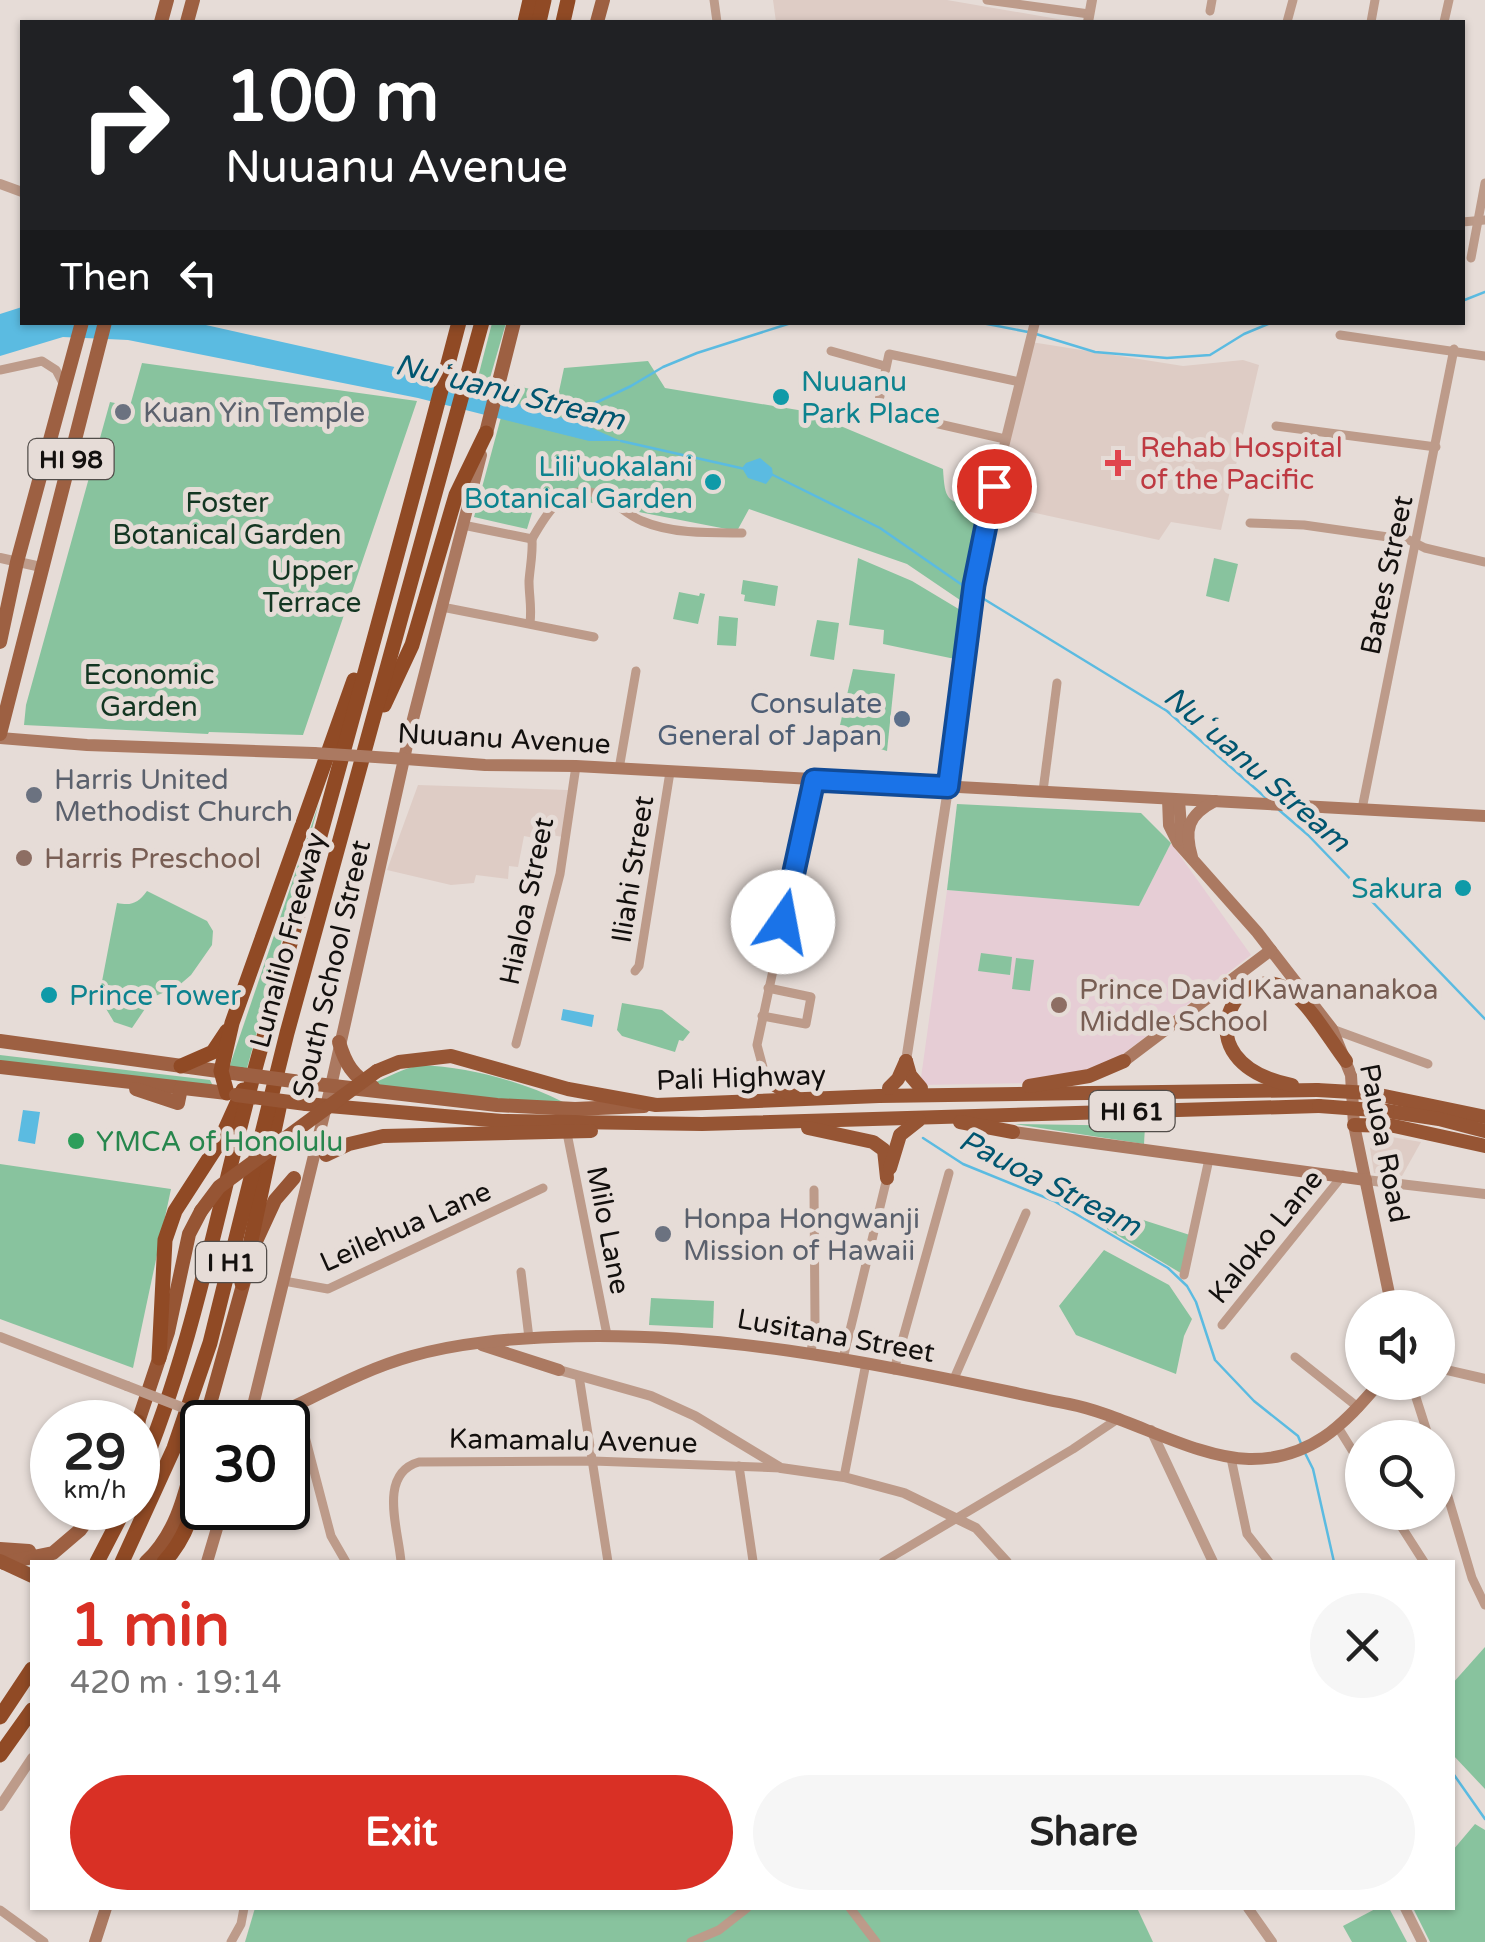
<!DOCTYPE html>
<meta charset="utf-8">
<style>
body{margin:0;font-family:"Varela Round",sans-serif;background:#f6f6f6;color:#222;height:100vh;display:flex;flex-direction:column;font-size:38px;white-space:nowrap}
*{box-sizing:border-box;margin:0}
p{font-size:32px;color:#767676}
.icon{flex:none;width:55px;height:55px;fill:none;stroke:currentColor;stroke-width:2;stroke-linecap:round;stroke-linejoin:round}
.map{position:relative;flex:1;overflow:hidden}
.side{position:absolute;left:30px;top:1560px;width:1425px;height:350px;display:flex;flex-direction:column;background:#fff;border-radius:0px;box-shadow:0 2px 8px #0004}
.side>*{flex:none}
.guide{position:absolute;left:20px;top:20px;width:1445px;height:305px;border-radius:0px;box-shadow:0 2px 8px #0004;background:#202124;color:#fff;overflow:hidden}
.tools{position:absolute;left:1345px;top:1290px;display:grid;gap:20px}
.tools a{display:grid;place-items:center;width:110px;height:110px;border-radius:50%;background:#fff;box-shadow:0 2px 8px #0004;font-size:50px}
.speed{position:absolute;left:30px;top:1400px;display:flex;gap:20px;font-size:50px;font-weight:700;text-align:center}
.speed>*{display:grid;place-content:center;width:130px;height:130px;border-radius:50%;background:#fff;box-shadow:0 2px 8px #0004;line-height:1}
.speed small{font-size:25px;font-weight:400}
.speed .limit{border:5px solid #111;border-radius:15px;background:#fff;color:#111}
.pin{position:absolute;display:grid;place-items:center;width:85px;height:85px;color:#fff;margin:-42px;border:5px solid #fff;border-radius:50%;box-shadow:0 2px 10px #0007}
.me{position:absolute;width:110px;margin:-55px;rotate:12deg;stroke-linejoin:round;filter:drop-shadow(0 0 8px #0008)}
.turn{display:flex;align-items:center;gap:35px;height:210px;padding:0 40px;font-size:45px}
.turn .icon{width:130px;height:130px;stroke-width:2.5}
.turn b{display:block;font-size:70px;line-height:85px}
.then{display:flex;align-items:center;height:95px;padding:0 40px;background:#0003;gap:20px;font-size:38px}
.round{display:grid;place-items:center;flex:none;width:105px;height:105px;border-radius:52px;background:#f6f6f6}
.headline{display:flex;align-items:center;justify-content:space-between;height:170px;padding:0 40px}
h1{font-size:60px;font-weight:700;line-height:75px;color:#d93025}
.primary-button{display:flex;gap:20px;margin-top:auto;padding:20px 40px}
.primary-button a{flex:1;height:115px;border-radius:60px;background:#d93025;color:#fff;font-size:40px;font-weight:700;line-height:115px;text-align:center}
.primary-button a+a{background:#f6f6f6;color:#222}
.map>svg:first-child{display:block}
.built{fill:#deccc5}
.education{fill:#e6cdd5}
.green{fill:#88c39e}
.water{fill:#5bbbe1}
.lines{fill:none;stroke-linecap:round;stroke-linejoin:round}
.stream{stroke:#5bbbe1;stroke-width:2.5}
.minor{stroke:#bd9b8a;stroke-width:9}
.tertiary{stroke:#bd9b8a;stroke-width:10}
.secondary{stroke:#ab7961;stroke-width:12}
.primary{stroke:#9d6042;stroke-width:14}
.trunk{stroke:#965534;stroke-width:14}
.motorway{stroke:#904a25;stroke-width:15}
.tertiary-bridge{stroke:#bd9b8a;stroke-width:10}
.secondary-bridge{stroke:#ab7961;stroke-width:12}
.primary-bridge{stroke:#9d6042;stroke-width:14}
.trunk-bridge{stroke:#965534;stroke-width:14}
.route-casing{stroke:#114b97;stroke-width:25}
.route{stroke:#1a73e8;stroke-width:18}
.culture-dot{fill:#0f9aa8;stroke:#e6dcd7;stroke-width:4}
.worship-dot{fill:#6b7280;stroke:#e6dcd7;stroke-width:4}
.health-dot{fill:#e0444e;stroke:#e6dcd7;stroke-width:4}
.service-dot{fill:#5c6f8a;stroke:#e6dcd7;stroke-width:4}
.education-dot{fill:#8d6e63;stroke:#e6dcd7;stroke-width:4}
.leisure-dot{fill:#2e9e5b;stroke:#e6dcd7;stroke-width:4}
.labels{text-anchor:middle;stroke-width:10;stroke-linejoin:round;paint-order:stroke}
.shield{fill:#e6dcd7;stroke:#524d4a;stroke-width:2.5}
.shield-label{font-size:25px;font-weight:bold;fill:#13100e}
.culture-label{font-size:28px;fill:#0d838f;stroke:#e6dcd7;text-anchor:start}
.worship-label{font-size:28px;fill:#5b616d;stroke:#e6dcd7;text-anchor:start}
.health-label{font-size:28px;fill:#be3a42;stroke:#e6dcd7;text-anchor:start}
.park-label{font-size:28px;fill:#133622;stroke:#e6dcd7}
.street-label{font-size:28px;fill:#13100e;stroke:#e6dcd7}
.service-label{font-size:28px;fill:#4e5e75;stroke:#e6dcd7;text-anchor:end}
.education-label{font-size:28px;fill:#785e54;stroke:#e6dcd7;text-anchor:start}
.leisure-label{font-size:28px;fill:#27864d;stroke:#e6dcd7;text-anchor:start}
.water-label{font-size:30px;font-style:italic;fill:#015670;stroke:#e6dcd7}
</style>
<div class="map">
<svg width="1485" height="1942" viewBox="0 0 1485 1942">
<rect width="100%" height="100%" fill="#e6dcd7"/>
<!-- built -->
<g class="built">
<path d="M773 0H947L1075 22H776Z"/>
<path d="M1031 342 1183 366 1243 360 1259 365 1221 530 1171 522 1159 540 990 503Z"/>
<path d="M418 785 568 790 563 837 551 835 549 841 524 836 518 867 509 866 508 879 476 875 474 883 451 885 387 870Z"/>
<path d="M1386 1136 1421 1142 1402 1176 1374 1173 1370 1148Z"/>
</g>
<!-- education -->
<path class="education" d="M1171 843 1251 955 1122 1055 1090 1070 1037 1083 920 1085 947 890 1139 906Z"/>
<!-- green -->
<g class="green">
<path d="M492 323H506L490 378 484 382 477 381Z"/>
<path d="M648 361 665 388 816 413 831 422 943 469C945 500 946 501 977 509L960 600 907 564 749 509 737 531 551 495 535 503 527 529 474 517 510 384 558 396 564 368Z"/>
<path d="M142 363 417 401 303 735 209 732 208 734 24 725 26 705 110 402 130 406Z"/>
<path d="M858 558 912 581 962 611 955 659 883 644 884 630 849 625Z"/>
<path d="M1214 558 1238 564 1229 602 1206 596Z"/>
<path d="M743 580 778 586 775 606 744 601 745 595 741 594Z"/>
<path d="M679 592 699 596 700 593 705 594 698 624 673 619Z"/>
<path d="M719 616 738 618 736 646 717 645Z"/>
<path d="M817 620 839 623 834 660 810 656Z"/>
<path d="M853 669 895 674 887 751 858 742 840 725Z"/>
<path d="M319 803 246 1072 229 1068Z"/>
<path d="M957 804 1141 813 1171 843 1139 906 947 890Z"/>
<path d="M147 891 207 921 213 931 212 945 191 975 177 987 153 997 132 1028 114 1022 99 997 117 903C132 906 138 903 147 891Z"/>
<path d="M981 953 1012 957 1010 975 978 971Z"/>
<path d="M1016 958 1034 960 1030 991 1012 989Z"/>
<path d="M622 1003 662 1010 690 1032 683 1041 679 1040 675 1052 622 1036 617 1030Z"/>
<path d="M0 1055 210 1080 215 1090 0 1061Z"/>
<path d="M421 1065C468 1067 521 1081 563 1102L538 1104 371 1084C389 1077 403 1068 421 1065Z"/>
<path d="M1015 1124 1145 1126 1144 1144Z"/>
<path d="M0 1164 171 1189 133 1368 0 1319Z"/>
<path d="M1112 1210 1193 1236 1184 1275 1107 1229Z"/>
<path d="M1104 1250 1169 1285 1192 1319 1184 1336 1176 1374 1076 1335 1059 1306Z"/>
<path d="M651 1298 714 1301 713 1328 649 1325Z"/>
<path d="M1485 1647V1789L1453 1755 1452 1684Z"/>
<path d="M1475 1824 1485 1830V1942H1430L1413 1908H1452L1453 1850Z"/>
<path d="M255 1908H1137L1153 1942H245Z"/>
<path d="M1377 1908H1389L1407 1942H1352L1343 1926Z"/>
</g>
<!-- water -->
<g class="water">
<path d="M22 307V322L197 323 426 374 587 426 621 441H589L418 398 128 340 63 337 0 356V314Z"/>
<path d="M760 458 772 468 773 475 766 484 748 478 742 468 746 463Z"/>
<path d="M563 1009 594 1015 592 1027 561 1020Z"/>
<path d="M23 1110 40 1112 35 1144 18 1141Z"/>
</g>
<g class="lines">
<!-- stream -->
<g class="stream">
<path d="M1462 301 1485 292"/>
<path d="M977 322 1028 332"/>
<path d="M1036 334 1095 352 1167 358 1210 355 1244 334 1273 322"/>
<path d="M560 420 631 386 663 367 697 353 791 323 828 322"/>
<path d="M621 441 745 469"/>
<path d="M773 475 880 528 968 589"/>
<path d="M979 596 1167 711 1266 798"/>
<path d="M1279 810 1308 835 1485 1019"/>
<path d="M923 1138 963 1164 1054 1201 1168 1268 1187 1286 1196 1302 1215 1360 1254 1401 1298 1436 1302 1446"/>
<path d="M1305 1453 1313 1469 1334 1562"/>
<path d="M1452 1772 1485 1819"/>
</g>
<!-- minor -->
<g class="minor">
<path d="M714 0 717 22"/>
<path d="M987 0 1089 14"/>
<path d="M1210 11 1212 0"/>
<path d="M1287 22 1293 0"/>
<path d="M1371 22 1375 0"/>
<path d="M1444 22 1449 0"/>
<path d="M1462 222 1485 220"/>
<path d="M1471 258 1485 183"/>
<path d="M1340 335 1485 356"/>
<path d="M831 351 885 366"/>
<path d="M0 370 42 361 56 370 64 385"/>
<path d="M1276 426 1436 447"/>
<path d="M1005 439 877 410 889 354 1020 382"/>
<path d="M1250 523 1304 525 1409 540 1425 548 1485 562"/>
<path d="M463 525 532 539C545 516 563 484 595 493 612 498 626 515 642 521 672 534 711 533 742 533"/>
<path d="M442 607 594 637"/>
<path d="M530 623C532 607 529 596 529 581 530 567 533 554 532 539"/>
<path d="M619 769 636 671"/>
<path d="M1043 791 1057 683"/>
<path d="M1362 809 1454 349"/>
<path d="M635 971 639 966 670 772"/>
<path d="M762 1016 806 1024 811 997 768 988"/>
<path d="M1332 1029 1428 1064"/>
<path d="M516 1044 560 874 576 766"/>
<path d="M775 1085 765 1075 757 1045 814 780"/>
<path d="M567 1133 607 1335"/>
<path d="M521 1272 529 1338"/>
<path d="M1184 1275 1209 1159"/>
<path d="M284 1281 328 1289 543 1188"/>
<path d="M1222 1325 1343 1175"/>
<path d="M811 1353 815 1321 814 1190"/>
<path d="M1295 1357 1359 1408"/>
<path d="M843 1359 887 1178"/>
<path d="M894 1370 949 1173"/>
<path d="M579 1376 608 1562"/>
<path d="M953 1381 1026 1213"/>
<path d="M1411 1382 1429 1438"/>
<path d="M297 1406 331 1536 346 1562"/>
<path d="M1339 1429 1362 1466"/>
<path d="M1231 1458 1247 1534 1269 1562"/>
<path d="M1438 1463 1472 1578 1485 1605"/>
<path d="M739 1466 753 1561"/>
<path d="M844 1477 866 1363"/>
<path d="M1392 1512 1424 1562"/>
<path d="M401 1562C399 1531 377 1474 419 1462L593 1461 781 1468"/>
<path d="M883 1562 1073 1449 1119 1418"/>
<path d="M850 1908 876 1942"/>
<path d="M0 1910 44 1942"/>
<path d="M231 1942 241 1924 244 1908"/>
<path d="M691 1942 719 1930 747 1908"/>
</g>
<!-- tertiary -->
<g class="tertiary">
<path d="M1088 22 1092 0"/>
<path d="M0 184 22 192"/>
<path d="M0 558 41 567"/>
<path d="M906 1061 950 776 980 543 1035 322"/>
<path d="M1366 1180 1485 1194"/>
<path d="M0 1337 127 1386"/>
<path d="M1438 1368 1485 1379"/>
<path d="M559 1370 651 1396 695 1416 781 1468 844 1477 904 1493 976 1528 1007 1562"/>
<path d="M1151 1430 1213 1562"/>
<path d="M0 1806 32 1758"/>
<path d="M1248 1908 1272 1942"/>
<path d="M1405 1908 1422 1942"/>
</g>
<!-- secondary -->
<g class="secondary">
<path d="M0 738 87 745 314 753"/>
<path d="M406 759 485 765 576 766 1485 816"/>
<path d="M1168 799 1169 825 1178 843 1257 932 1332 1029 1351 1075 1354 1125 1392 1308"/>
<path d="M1179 800 1182 840"/>
<path d="M1192 857C1184 829 1188 815 1215 801"/>
<path d="M1124 1061 1271 950"/>
<path d="M1013 1132 1366 1180"/>
<path d="M482 1345 559 1370"/>
<path d="M249 1422 331 1086 412 723 481 455"/>
<path d="M260 1422C311 1400 358 1371 412 1356 458 1343 506 1339 554 1337 729 1329 898 1369 1069 1404 1126 1415 1194 1458 1249 1459 1310 1460 1344 1425 1380 1382"/>
<path d="M207 1562 223 1508"/>
<path d="M95 1942 106 1908"/>
</g>
<!-- primary -->
<g class="primary">
<path d="M161 22 167 0"/>
<path d="M187 22 193 0"/>
<path d="M597 22 603 0"/>
<path d="M486 433 514 322"/>
<path d="M0 642 17 562 82 322"/>
<path d="M0 734 105 322"/>
<path d="M0 1041 240 1074"/>
<path d="M339 1042C345 1063 353 1077 373 1087"/>
<path d="M0 1067 227 1093"/>
<path d="M316 1084 497 1105 575 1109 644 1106"/>
<path d="M136 1089 178 1103 181 1088"/>
<path d="M0 1549 29 1551"/>
<path d="M4 1563 53 1553 80 1530 96 1508"/>
</g>
<!-- trunk -->
<g class="trunk">
<path d="M906 1061 910 1075 921 1088"/>
<path d="M377 1071 399 1062 451 1056 568 1089 656 1105 879 1096 1317 1090"/>
<path d="M775 1085 798 1099"/>
<path d="M1292 1085C1175 1062 1240 950 1293 993 1313 1010 1330 1040 1346 1061"/>
<path d="M1029 1086 1089 1076 1124 1061"/>
<path d="M889 1088 898 1079 906 1061"/>
<path d="M1370 1093 1485 1117"/>
<path d="M306 1104 502 1121 702 1124 1319 1106"/>
<path d="M1387 1111 1439 1119 1485 1131"/>
<path d="M960 1122 1013 1132"/>
<path d="M1354 1125 1394 1126 1485 1146"/>
<path d="M808 1128 873 1142 884 1150 887 1178"/>
<path d="M326 1155 349 1144 383 1136 591 1131"/>
<path d="M890 1168 900 1135 919 1120"/>
<path d="M257 1239 275 1200 294 1178"/>
<path d="M138 1422 168 1332 189 1234 201 1211"/>
<path d="M205 1422 246 1274"/>
<path d="M0 1561 32 1576"/>
<path d="M146 1562C183 1528 188 1476 202 1430"/>
</g>
<!-- motorway -->
<g class="motorway">
<path d="M525 22 530 0"/>
<path d="M539 22 544 0"/>
<path d="M563 22 568 0"/>
<path d="M384 705 412 645 456 495 486 433"/>
<path d="M181 1066 213 1052 227 1031"/>
<path d="M227 1093 221 1071 232 1023 354 680"/>
<path d="M242 1283 279 1108"/>
<path d="M159 1358 165 1240 175 1211 219 1143 243 1090"/>
<path d="M138 1425V1422"/>
<path d="M138 1478C196 1342 220 1193 260 1051 328 809 395 566 459 322"/>
<path d="M97 1562 125 1508"/>
<path d="M122 1562 174 1448 210 1343 287 1033 482 322"/>
<path d="M164 1562C191 1533 197 1499 202 1461"/>
<path d="M0 1717 32 1669"/>
<path d="M0 1755 32 1710"/>
</g>
<!-- tertiary-bridge -->
<path class="tertiary-bridge" d="M127 1386 220 1422"/>
<!-- secondary-bridge -->
<path class="secondary-bridge" d="M314 753 406 759"/>
<!-- primary-bridge -->
<path class="primary-bridge" d="M240 1074 316 1084"/>
<!-- trunk-bridge -->
<g class="trunk-bridge">
<path d="M1317 1090 1370 1093"/>
<path d="M236 1095 306 1104"/>
<path d="M1319 1106 1387 1111"/>
<path d="M201 1211 219 1187 377 1071"/>
</g>
</g>
<g class="lines">
<defs>
<path id="route" d="M783 922 814 780 948 787 974 585 994 486"/>
</defs>
<!-- route casing -->
<use href="#route" class="route-casing"/>
<!-- route -->
<use href="#route" class="route"/>
</g>
<!-- markers -->
<g class="culture-dot">
<circle cx="781" cy="397" r="10"/>
<circle cx="713" cy="482" r="10"/>
<circle cx="1463" cy="888" r="10"/>
<circle cx="49" cy="995" r="10"/>
</g>
<g class="worship-dot">
<circle cx="123" cy="412" r="10"/>
<circle cx="34" cy="795" r="10"/>
<circle cx="663" cy="1234" r="10"/>
</g>
<path class="health-dot" d="M1113 448h10v10h10v10h-10v10h-10v-10h-10v-10h10z"/>
<circle class="service-dot" cx="902" cy="719" r="10"/>
<g class="education-dot">
<circle cx="24" cy="858" r="10"/>
<circle cx="1059" cy="1005" r="10"/>
</g>
<circle class="leisure-dot" cx="76" cy="1141" r="10"/>
<g class="labels">
<!-- shield labels -->
<g class="shield">
<rect x="28.5" y="439" width="85" height="40" rx="8"/>
<rect x="1089.5" y="1091" width="85" height="40" rx="8"/>
<rect x="196" y="1242" width="70" height="40" rx="8"/>
</g>
<g class="shield-label">
<text x="71" y="468">HI 98</text>
<text x="1132" y="1120">HI 61</text>
<text x="231" y="1271">I H1</text>
</g>
<!-- culture labels -->
<g class="culture-label">
<text x="801" y="391">Nuuanu<tspan x="801" dy="32">Park Place</tspan></text>
<text x="693" y="476" text-anchor="end">Lili'uokalani<tspan x="693" dy="32">Botanical Garden</tspan></text>
<text x="1443" y="898" text-anchor="end">Sakura</text>
<text x="69" y="1005">Prince Tower</text>
</g>
<!-- worship labels -->
<g class="worship-label">
<text x="143" y="422">Kuan Yin Temple</text>
<text x="54" y="789">Harris United<tspan x="54" dy="32">Methodist Church</tspan></text>
<text x="683" y="1228">Honpa Hongwanji<tspan x="683" dy="32">Mission of Hawaii</tspan></text>
</g>
<!-- health labels -->
<g class="health-label">
<text x="1140" y="457">Rehab Hospital<tspan x="1140" dy="32">of the Pacific</tspan></text>
</g>
<!-- park labels -->
<g class="park-label">
<text x="227" y="512">Foster<tspan x="227" dy="32">Botanical Garden</tspan></text>
<text x="312" y="580">Upper<tspan x="312" dy="32">Terrace</tspan></text>
<text x="149" y="684">Economic<tspan x="149" dy="32">Garden</tspan></text>
</g>
<!-- street labels -->
<g class="street-label">
<text transform="translate(1386 575) rotate(-78)" y="10">Bates Street</text>
<text transform="translate(504 738) rotate(3)" y="10">Nuuanu Avenue</text>
<text transform="translate(632 869) rotate(-81)" y="10">Iliahi Street</text>
<text transform="translate(526 901) rotate(-78)" y="10">Hialoa Street</text>
<text transform="translate(287 940) rotate(-75)" y="10">Lunalilo Freeway</text>
<text transform="translate(331 969) rotate(-77)" y="10">South School Street</text>
<text transform="translate(741 1077) rotate(-2)" y="10">Pali Highway</text>
<text transform="translate(1385 1143) rotate(79)" y="10">Pauoa Road</text>
<text transform="translate(405 1226) rotate(-24)" y="10">Leilehua Lane</text>
<text transform="translate(609 1230) rotate(79)" y="10">Milo Lane</text>
<text transform="translate(1265 1236) rotate(-51)" y="10">Kaloko Lane</text>
<text transform="translate(836 1335) rotate(10)" y="10">Lusitana Street</text>
<text transform="translate(573 1440) rotate(1)" y="10">Kamamalu Avenue</text>
</g>
<!-- service labels -->
<g class="service-label">
<text x="882" y="713">Consulate<tspan x="882" dy="32">General of Japan</tspan></text>
</g>
<!-- education labels -->
<g class="education-label">
<text x="44" y="868">Harris Preschool</text>
<text x="1079" y="999">Prince David Kawananakoa<tspan x="1079" dy="32">Middle School</tspan></text>
</g>
<!-- leisure labels -->
<g class="leisure-label">
<text x="96" y="1151">YMCA of Honolulu</text>
</g>
<!-- water labels -->
<g class="water-label">
<text transform="translate(510 392) rotate(14)" y="10">Nuʻuanu Stream</text>
<text transform="translate(1257 769) rotate(41)" y="10">Nuʻuanu Stream</text>
<text transform="translate(1050 1183) rotate(27)" y="10">Pauoa Stream</text>
</g>
</g>
</svg>
<div class="tools">
<a><svg class="icon" aria-label="sound" viewBox="0 0 24 24"><path d="M4 9h4l5-4v14l-5-4H4zM17 9q2 3 0 6"/></svg></a>
<a><svg class="icon" aria-label="search" viewBox="0 0 24 24"><circle cx="10" cy="10" r="6"/><path d="M15 15l6 6"/></svg></a>
</div>
<div class="speed"><div>29<small>km/h</small></div><div class="limit">30</div></div>
<div class="pin" style="left:994px;top:486px;background:#d93025"><svg class="icon" aria-label="arrive" viewBox="0 0 24 24"><path d="M6 21V4h12l-3 4 3 4H6"/></svg></div>
<svg class="me" style="left:783px;top:922px" viewBox="-20 -20 40 40"><circle r="19" fill="#fff"/><path d="M0-13L10 11 0 6-10 11z" fill="#1a73e8"/></svg>
<div class="guide">
<div class="turn"><svg class="icon" aria-label="right" viewBox="0 0 24 24"><path d="M7 20v-9h11M14 6l5 5-5 5"/></svg><div><b>100 m</b>Nuuanu Avenue</div></div>
<div class="then">Then<svg class="icon" aria-label="left" viewBox="0 0 24 24"><path d="M17 20v-9H6M10 6l-5 5 5 5"/></svg></div>
</div>
<section class="side">
<div class="headline"><div><h1>1 min</h1><p>420 m · 19:14</p></div><a class="round"><svg class="icon" aria-label="close" viewBox="0 0 24 24"><path d="M6 6l12 12M18 6L6 18"/></svg></a></div>
<div class="primary-button"><a>Exit</a><a>Share</a></div>
</section>
</div>
